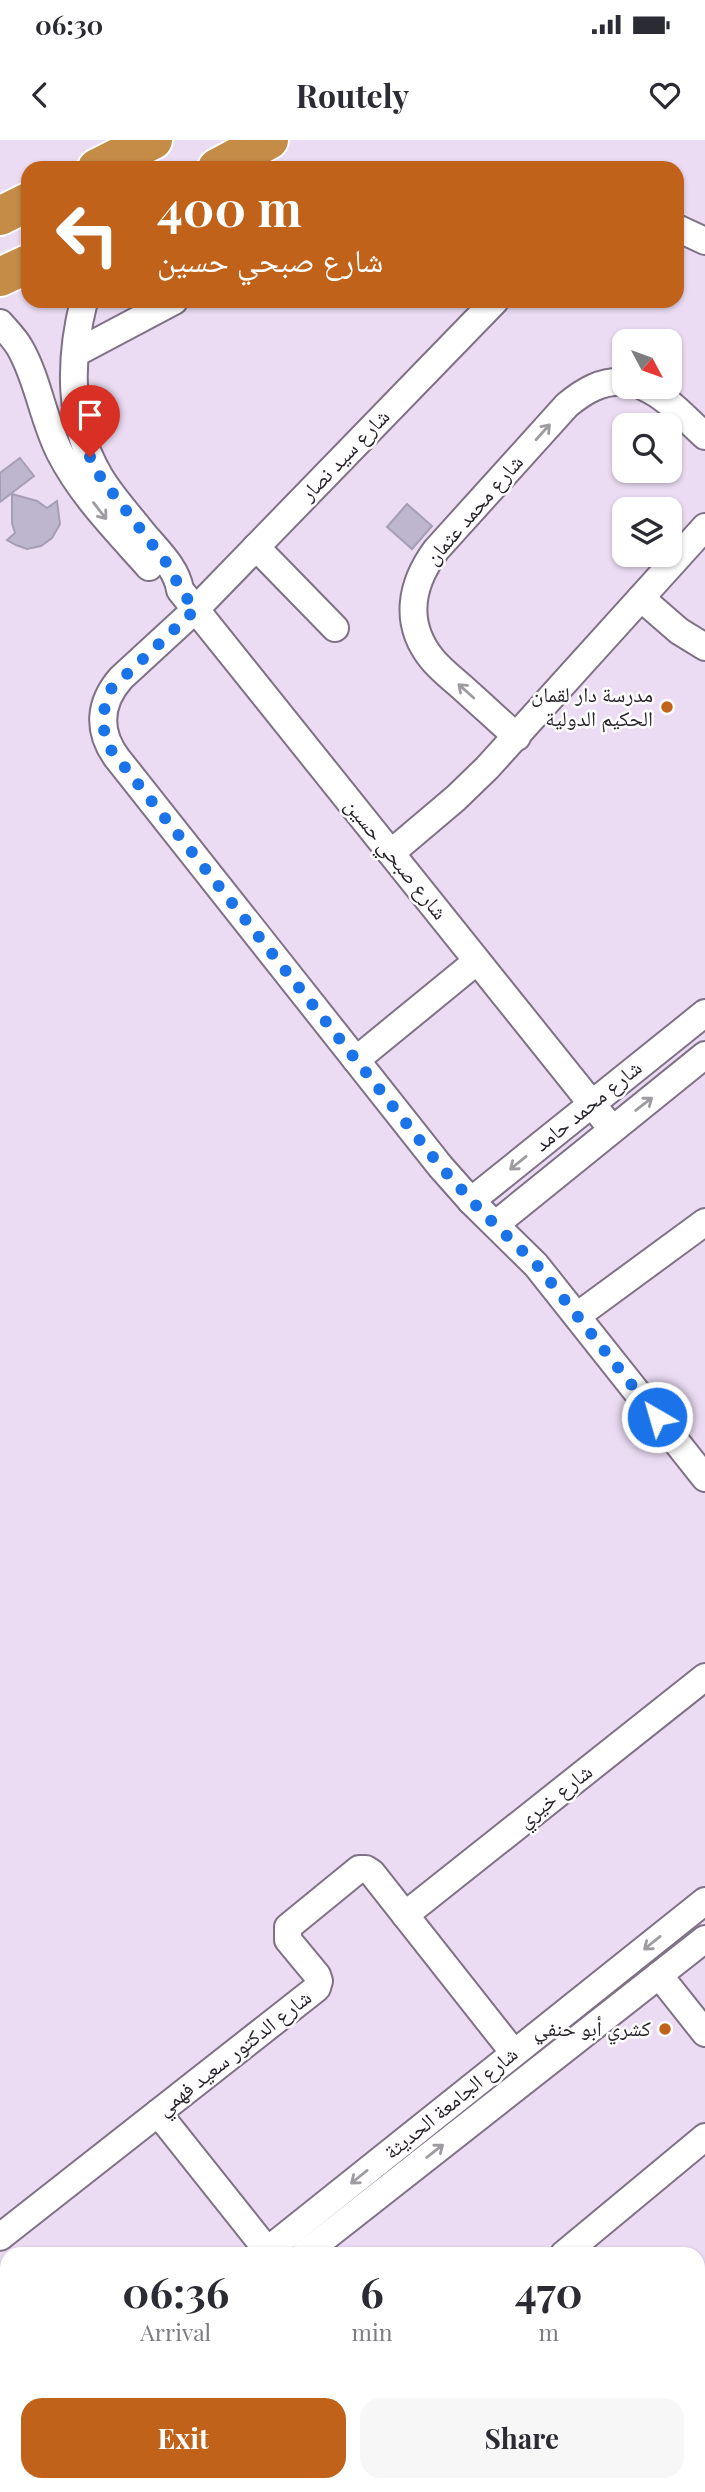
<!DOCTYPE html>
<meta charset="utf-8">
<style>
body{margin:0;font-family:"Playfair Display","Noto Naskh Arabic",serif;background:#f7f7f7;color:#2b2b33;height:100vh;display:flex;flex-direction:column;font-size:26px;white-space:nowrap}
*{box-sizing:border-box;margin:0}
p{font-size:23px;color:#7c7c81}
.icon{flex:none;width:38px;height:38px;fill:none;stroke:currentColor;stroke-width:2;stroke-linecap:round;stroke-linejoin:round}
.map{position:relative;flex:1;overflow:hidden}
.side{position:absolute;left:0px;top:2107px;width:705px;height:245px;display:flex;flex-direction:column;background:#fff;border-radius:21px 21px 0 0;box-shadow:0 2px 5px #0004}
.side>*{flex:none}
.top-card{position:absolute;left:21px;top:21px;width:663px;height:147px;border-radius:21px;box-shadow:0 2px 5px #0004;background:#c06219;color:#fff;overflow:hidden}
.needle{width:46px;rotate:131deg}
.controls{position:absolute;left:612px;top:189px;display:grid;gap:14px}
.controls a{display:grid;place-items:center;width:70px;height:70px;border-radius:14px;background:#fff;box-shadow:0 2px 5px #0004;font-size:35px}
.pin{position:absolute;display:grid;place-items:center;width:60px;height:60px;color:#fff;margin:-72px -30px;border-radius:50% 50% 50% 0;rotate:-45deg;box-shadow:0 0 7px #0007}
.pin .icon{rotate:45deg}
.me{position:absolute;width:77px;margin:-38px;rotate:322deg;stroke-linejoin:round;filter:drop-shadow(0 0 5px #0008)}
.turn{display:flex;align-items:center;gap:24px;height:147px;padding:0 21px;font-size:32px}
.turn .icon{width:91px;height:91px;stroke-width:2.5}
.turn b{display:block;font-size:49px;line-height:60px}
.eta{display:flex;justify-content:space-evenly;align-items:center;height:119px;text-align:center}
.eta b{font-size:42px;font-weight:700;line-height:49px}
.cta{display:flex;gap:14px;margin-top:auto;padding:14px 21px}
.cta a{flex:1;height:80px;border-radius:21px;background:#c06219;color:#fff;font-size:28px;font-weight:700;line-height:80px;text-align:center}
.cta a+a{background:#f7f7f7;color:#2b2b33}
.status{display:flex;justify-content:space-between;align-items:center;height:49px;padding:0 35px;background:#fff;direction:ltr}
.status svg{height:19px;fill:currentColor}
header{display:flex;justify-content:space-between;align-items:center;height:91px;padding:0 21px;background:#fff;font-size:32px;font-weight:700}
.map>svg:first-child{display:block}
.building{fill:#beb6ce;stroke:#a69eb6;stroke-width:2}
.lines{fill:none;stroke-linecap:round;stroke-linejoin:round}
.minor-casing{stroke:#7f7186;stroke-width:30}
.highway-casing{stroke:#fff;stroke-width:42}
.minor{stroke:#fff;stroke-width:26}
.highway{stroke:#c48c47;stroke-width:38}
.oneway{stroke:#9e9ca0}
.route{stroke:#1a73e8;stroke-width:12;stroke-dasharray:0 21.6}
.poi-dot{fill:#c06219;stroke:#fff;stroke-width:2.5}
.labels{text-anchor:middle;stroke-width:5;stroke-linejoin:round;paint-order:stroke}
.street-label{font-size:21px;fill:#28222b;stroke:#fff}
.poi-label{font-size:21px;fill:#28222b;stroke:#fff;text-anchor:end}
</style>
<div class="status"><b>06:30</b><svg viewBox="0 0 49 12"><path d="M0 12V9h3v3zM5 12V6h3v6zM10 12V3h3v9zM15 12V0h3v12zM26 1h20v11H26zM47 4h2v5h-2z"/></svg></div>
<header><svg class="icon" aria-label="back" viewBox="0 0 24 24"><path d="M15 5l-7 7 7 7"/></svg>Routely<svg class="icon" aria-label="heart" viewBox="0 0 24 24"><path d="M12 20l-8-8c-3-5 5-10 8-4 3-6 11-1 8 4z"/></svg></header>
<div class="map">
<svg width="705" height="2352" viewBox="0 0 705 2352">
<rect width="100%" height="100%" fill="#ebdcf3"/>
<!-- building -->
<g class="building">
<path d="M20 318 34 336 0 362V333Z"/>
<path d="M12 354 37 361 47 368 57 361 60 384 52 398 41 406 27 409 16 405 7 400 15 393 12 383Z"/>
<path d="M407 364 432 386 412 409 387 387Z"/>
</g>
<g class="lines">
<defs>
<g id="minor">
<path d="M677 88 705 101"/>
<path d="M84 161C69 220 68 284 100 337 112 357 128 374 142 392 156 409 177 428 180 450L612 989"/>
<path d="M495 161 196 469 121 538C99 563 97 591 117 618L440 1026 471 1061 536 1125 705 1338"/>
<path d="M0 183C7 191 15 199 20 208 38 239 43 280 60 313 82 356 117 391 149 427"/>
<path d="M76 213 174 161"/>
<path d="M644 247C667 257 686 279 705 296"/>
<path d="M256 407 335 488"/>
<path d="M641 458 679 491 705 507"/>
<path d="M517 597C499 581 482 565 464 549 454 540 441 530 432 519 403 483 411 444 436 410L567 265C584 251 602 240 625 242"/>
<path d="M391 713 456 658 487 628 705 387"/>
<path d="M356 920 477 821"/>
<path d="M471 1061 705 873"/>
<path d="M496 1084 705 915"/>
<path d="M577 1176 705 1082"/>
<path d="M405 1775 705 1537"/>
<path d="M659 1835 705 1893"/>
<path d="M158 1973 267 2110"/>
<path d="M0 2097 317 1848 319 1841 317 1835 288 1800V1787L359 1729H366L372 1733 514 1913"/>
<path d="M263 2114 705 1761"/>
<path d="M304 2114 705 1799"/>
<path d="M564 2114 705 1997"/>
<path d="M698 2232 705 2227"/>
<path d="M0 2310 7 2319"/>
<path d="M412 2345 417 2352"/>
<path d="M9 2352 18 2345"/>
<path d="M271 2352 280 2345"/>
<path d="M549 2352 558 2345"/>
</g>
<g id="highway">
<path d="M97 28 153 0"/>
<path d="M217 28 269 0"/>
<path d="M0 76 28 62"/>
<path d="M0 137 28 124"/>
</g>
</defs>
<!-- minor casing -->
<use href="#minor" class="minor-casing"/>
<!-- highway casing -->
<use href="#highway" class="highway-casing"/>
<!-- minor -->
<use href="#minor" class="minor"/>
<!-- highway -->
<use href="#highway" class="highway"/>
</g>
<!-- one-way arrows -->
<defs><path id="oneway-shaft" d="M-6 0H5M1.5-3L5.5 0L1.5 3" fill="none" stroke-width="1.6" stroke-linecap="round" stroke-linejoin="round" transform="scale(1.75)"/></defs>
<g class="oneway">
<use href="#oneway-shaft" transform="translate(543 292) rotate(-48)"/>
<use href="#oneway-shaft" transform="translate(100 371) rotate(52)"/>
<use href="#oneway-shaft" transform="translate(466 551) rotate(-138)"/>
<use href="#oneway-shaft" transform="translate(644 964) rotate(-38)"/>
<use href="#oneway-shaft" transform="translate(518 1023) rotate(141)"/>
<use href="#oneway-shaft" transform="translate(652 1803) rotate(141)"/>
<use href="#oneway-shaft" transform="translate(435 2011) rotate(-38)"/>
<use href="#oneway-shaft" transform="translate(359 2037) rotate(141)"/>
</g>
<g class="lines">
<!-- route -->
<path class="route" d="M90 317 101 338 172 430 180 450 196 469 111 549C102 569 101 585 108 606L440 1026 483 1073 537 1125 657 1277"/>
</g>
<!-- markers -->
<g class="poi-dot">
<circle cx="667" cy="567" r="7"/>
<circle cx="665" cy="1889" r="7"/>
</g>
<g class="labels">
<!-- street labels -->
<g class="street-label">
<text transform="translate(345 315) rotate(-46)" y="7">شارع سيد نصار</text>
<text transform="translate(474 370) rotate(-49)" y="7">شارع محمد عثمان</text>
<text transform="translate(396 719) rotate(51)" y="7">شارع صبحي حسين</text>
<text transform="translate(588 966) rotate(-39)" y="7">شارع محمد حامد</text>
<text transform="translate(555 1656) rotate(-38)" y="7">شارع خيري</text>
<text transform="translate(234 1913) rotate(-38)" y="7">شارع الدكتور سعيد فهمي</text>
<text transform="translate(451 1963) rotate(-39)" y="7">شارع الجامعة الحديثة</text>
</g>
<!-- poi labels -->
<g class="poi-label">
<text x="653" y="562">مدرسة دار لقمان<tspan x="653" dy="24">الحكيم الدولية</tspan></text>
<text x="651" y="1896">كشري أبو حنفي</text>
</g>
</g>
</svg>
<div class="controls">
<a><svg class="needle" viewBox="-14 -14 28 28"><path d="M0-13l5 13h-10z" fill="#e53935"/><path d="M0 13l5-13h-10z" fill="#7c7c81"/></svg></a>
<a><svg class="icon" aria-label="search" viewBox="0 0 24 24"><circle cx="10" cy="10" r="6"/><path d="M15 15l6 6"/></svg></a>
<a><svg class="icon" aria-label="layers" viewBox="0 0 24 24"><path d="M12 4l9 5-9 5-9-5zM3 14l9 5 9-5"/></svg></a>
</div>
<div class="pin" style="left:90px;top:317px;background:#d93025"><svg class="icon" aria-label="arrive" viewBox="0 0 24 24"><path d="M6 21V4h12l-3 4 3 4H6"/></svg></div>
<svg class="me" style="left:657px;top:1277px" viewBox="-20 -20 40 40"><circle r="17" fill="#1a73e8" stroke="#fff" stroke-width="3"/><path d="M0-11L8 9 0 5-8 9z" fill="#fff"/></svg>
<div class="top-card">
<div class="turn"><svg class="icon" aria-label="left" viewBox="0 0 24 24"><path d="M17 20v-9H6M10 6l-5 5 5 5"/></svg><div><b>400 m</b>شارع صبحي حسين</div></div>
</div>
<section class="side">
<div class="eta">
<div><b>06:36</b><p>Arrival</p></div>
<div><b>6</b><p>min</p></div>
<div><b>470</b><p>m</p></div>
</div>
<div class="cta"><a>Exit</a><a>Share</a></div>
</section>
</div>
